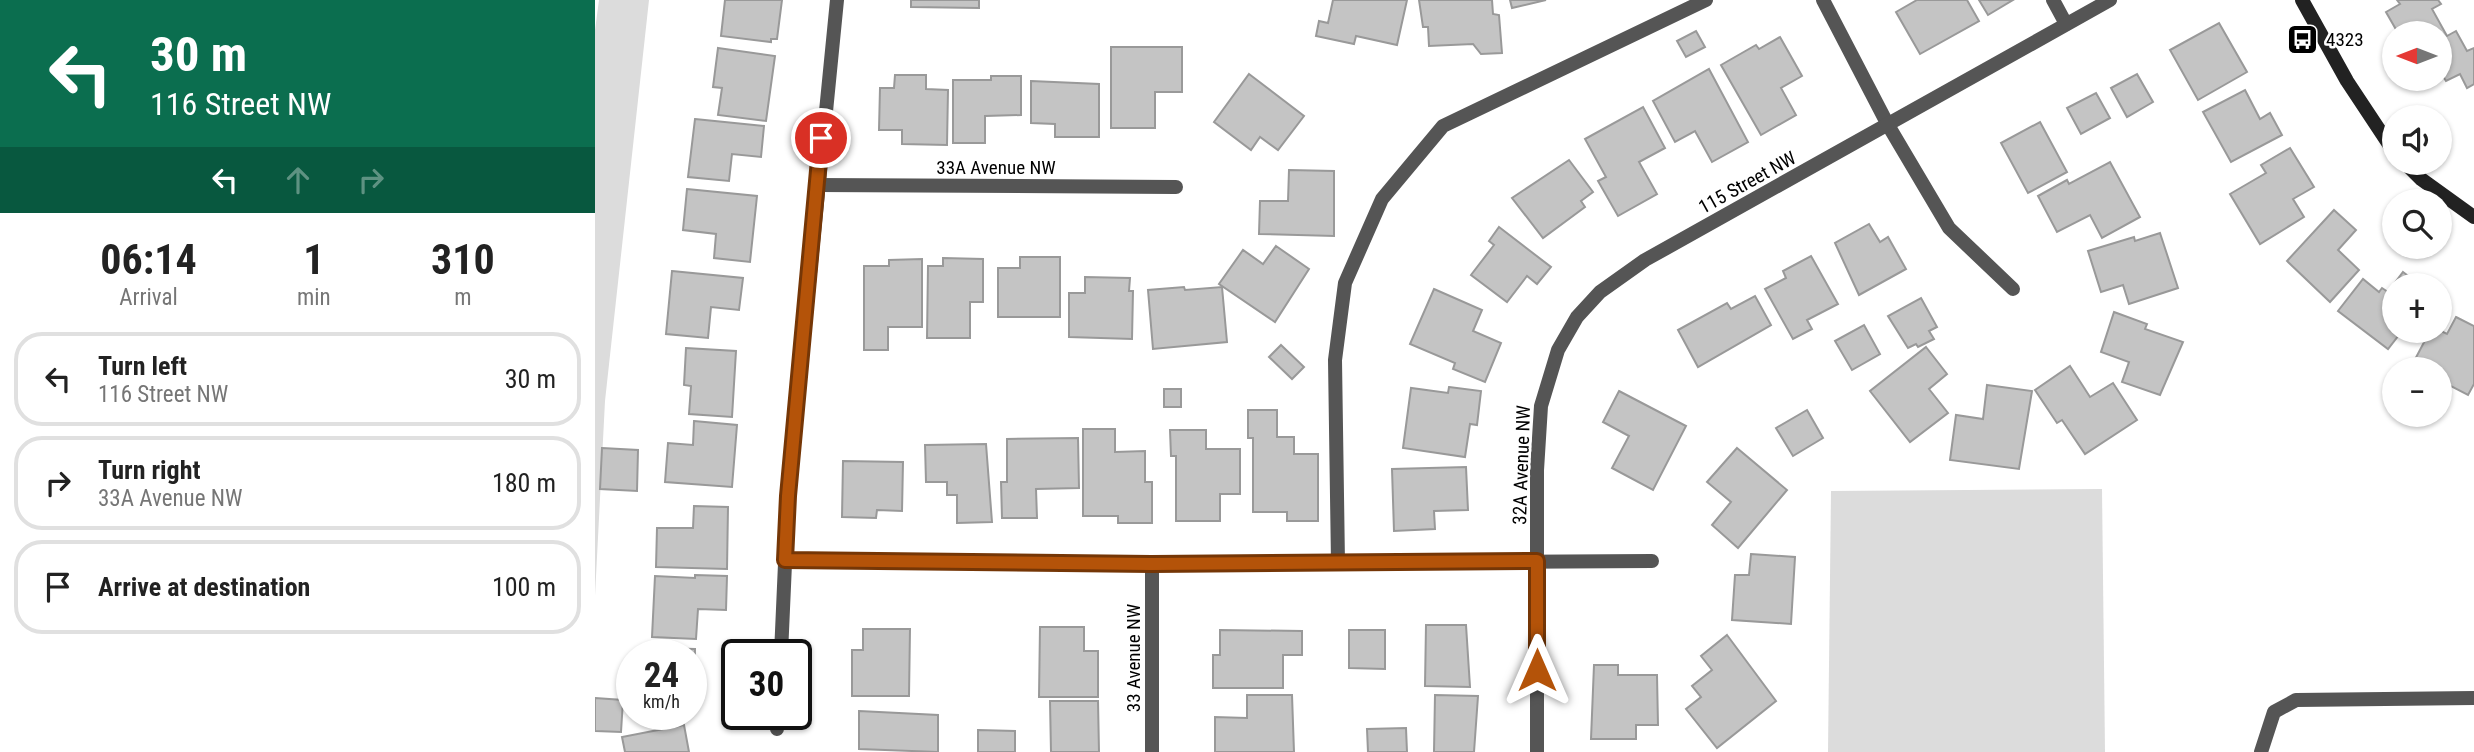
<!DOCTYPE html>
<meta charset="utf-8">
<style>
body{margin:0;font-family:"Roboto Condensed",sans-serif;background:#f6f6f6;color:#222;height:100vh;display:flex;flex-direction:column;font-size:26px;white-space:nowrap}
*{box-sizing:border-box;margin:0}
p{font-size:23px;color:#767676}
.icon{flex:none;width:38px;height:38px;fill:none;stroke:currentColor;stroke-width:2;stroke-linecap:round;stroke-linejoin:round}
.map{position:relative;flex:1;overflow:hidden}
.details{display:flex;flex-direction:column;background:#fff;width:595px}
.details>*{flex:none}
.guide{background:#0b6e4f;color:#fff;overflow:hidden}
.needle{width:46px;rotate:270deg}
.buttons{position:absolute;left:1787px;top:21px;display:grid;gap:14px}
.buttons a{display:grid;place-items:center;width:70px;height:70px;border-radius:50%;background:#fff;box-shadow:0 2px 5px #0004;font-size:35px}
.speed{position:absolute;left:21px;top:639px;display:flex;gap:14px;font-size:35px;font-weight:700;text-align:center}
.speed>*{display:grid;place-content:center;width:91px;height:91px;border-radius:50%;background:#fff;box-shadow:0 2px 5px #0004;line-height:1}
.speed small{font-size:18px;font-weight:400}
.speed .limit{border:4px solid #111;border-radius:10px;background:#fff;color:#111}
.pin{position:absolute;display:grid;place-items:center;width:60px;height:60px;color:#fff;margin:-30px;border:4px solid #fff;border-radius:50%;box-shadow:0 2px 7px #0007}
.me{position:absolute;width:77px;margin:-38px;rotate:0deg;stroke-linejoin:round;filter:drop-shadow(0 0 5px #0008)}
.turn{display:flex;align-items:center;gap:24px;height:147px;padding:0 35px;font-size:32px}
.turn .icon{width:91px;height:91px;stroke-width:2.5}
.turn b{display:block;font-size:49px;line-height:60px}
.lanes{display:flex;align-items:center;height:66px;padding:0 35px;background:#0003;justify-content:center;gap:35px;direction:ltr}
.lanes .off{opacity:.35}
.eta{display:flex;justify-content:space-evenly;align-items:center;height:119px;text-align:center}
.eta b{font-size:42px;font-weight:700;line-height:49px}
ul{padding:0;list-style:none}
li{display:flex;align-items:center;gap:21px;height:94px;margin:0 14px 10px;padding:0 21px;border:4px solid #e0e0e0;border-radius:28px}
li div{flex:1}
li b{display:block;font-size:26px}
li em{font-style:normal}
main{display:flex;flex:1;min-height:0}
.map>svg:first-child{display:block}
.green{fill:#dcdcdc}
.building{fill:#c4c4c4;stroke:#999;stroke-width:2}
.lines{fill:none;stroke-linecap:round;stroke-linejoin:round}
.lane{stroke:#555;stroke-width:14}
.street{stroke:#555;stroke-width:14}
.secondary{stroke:#222;stroke-width:14}
.route-casing{stroke:#753606;stroke-width:18}
.route{stroke:#b45309;stroke-width:12}
.labels{text-anchor:middle;stroke-width:5;stroke-linejoin:round;paint-order:stroke}
.poi-label{font-size:19px;fill:#000;stroke:#fff;text-anchor:start}
.street-label{font-size:19px;fill:#000;stroke:#fff}
</style>
<main>
<section class="details">
<div class="guide">
<div class="turn"><svg class="icon" aria-label="left" viewBox="0 0 24 24"><path d="M17 20v-9H6M10 6l-5 5 5 5"/></svg><div><b>30 m</b>116 Street NW</div></div>
<div class="lanes"><svg class="icon" aria-label="left" viewBox="0 0 24 24"><path d="M17 20v-9H6M10 6l-5 5 5 5"/></svg><svg class="icon off" aria-label="ahead" viewBox="0 0 24 24"><path d="M12 20V5M6 11l6-6 6 6"/></svg><svg class="icon off" aria-label="right" viewBox="0 0 24 24"><path d="M7 20v-9h11M14 6l5 5-5 5"/></svg></div>
</div>
<div class="eta">
<div><b>06:14</b><p>Arrival</p></div>
<div><b>1</b><p>min</p></div>
<div><b>310</b><p>m</p></div>
</div>
<ul>
<li><svg class="icon" aria-label="left" viewBox="0 0 24 24"><path d="M17 20v-9H6M10 6l-5 5 5 5"/></svg><div><b>Turn left</b><p>116 Street NW</p></div><em>30 m</em></li>
<li><svg class="icon" aria-label="right" viewBox="0 0 24 24"><path d="M7 20v-9h11M14 6l5 5-5 5"/></svg><div><b>Turn right</b><p>33A Avenue NW</p></div><em>180 m</em></li>
<li><svg class="icon" aria-label="arrive" viewBox="0 0 24 24"><path d="M6 21V4h12l-3 4 3 4H6"/></svg><div><b>Arrive at destination</b></div><em>100 m</em></li>
</ul>
</section>
<div class="map">
<svg width="1879" height="752" viewBox="0 0 1879 752">
<rect width="100%" height="100%" fill="#fff"/>
<!-- green -->
<g class="green">
<path d="M4 0H54L10 401 0 596V30Z"/>
<path d="M1507 489 1510 752H1233L1236 491Z"/>
</g>
<!-- building -->
<g class="building">
<path d="M130 0H187L182 39H176V42L126 36Z"/>
<path d="M316 0H384V8L316 7Z"/>
<path d="M738 0H812L802 45 761 36 759 44 721 36 724 21 733 23Z"/>
<path d="M824 0H897L898 14 904 15 907 53 886 54 878 44 834 46 833 27H828Z"/>
<path d="M915 0H951L917 8Z"/>
<path d="M1322 0H1372L1384 21 1325 54 1301 12Z"/>
<path d="M1384 0H1418L1393 15Z"/>
<path d="M1802 0H1843L1846 4 1837 9 1852 36 1861 31 1872 51 1879 48V84L1872 88 1865 74 1851 81 1844 70V33H1803L1791 12 1805 4Z"/>
<path d="M1624 23 1652 72 1603 100 1575 50Z"/>
<path d="M1101 31 1110 47 1091 57 1082 41Z"/>
<path d="M1185 37 1207 76 1186 88 1201 115 1166 135 1126 65 1161 45 1164 49Z"/>
<path d="M516 47H587V92H560V128H516Z"/>
<path d="M123 48 180 56 171 121 123 115 127 88 118 87Z"/>
<path d="M1114 69 1153 142 1117 162 1100 131 1080 142 1058 101Z"/>
<path d="M654 74 709 116 683 150 665 137 656 150 619 122Z"/>
<path d="M1542 74 1558 102 1532 117 1516 88Z"/>
<path d="M300 75H331V89L353 90 352 145 307 144V130H284L285 88H299Z"/>
<path d="M396 76H426V115L390 116V143H358V80H396Z"/>
<path d="M436 81 504 84V137H460V124L436 123Z"/>
<path d="M1650 90 1665 119 1675 113 1687 135 1636 162 1608 112Z"/>
<path d="M1501 93 1515 118 1486 134 1472 108Z"/>
<path d="M1048 107 1070 148 1044 162 1062 194 1023 216 1003 181 1011 177 990 139Z"/>
<path d="M100 119 169 126 166 157 137 154 134 181 93 177Z"/>
<path d="M1445 122 1472 172 1433 193 1406 143Z"/>
<path d="M1695 148 1719 187 1698 199 1709 217 1665 244 1635 194 1671 173 1666 165Z"/>
<path d="M974 160 998 192 986 201 990 207 948 238 917 198Z"/>
<path d="M1515 162 1545 217 1507 238 1495 215 1462 232 1443 196 1472 180 1474 184Z"/>
<path d="M694 170 739 171V236L664 234 665 201H693Z"/>
<path d="M92 189 162 196 155 262 119 258 121 234 88 230Z"/>
<path d="M1739 210 1761 230 1743 250 1764 270 1735 302 1692 261Z"/>
<path d="M1274 224 1285 242 1293 237 1311 269 1264 295 1240 243Z"/>
<path d="M904 227 956 267 942 284 932 276 912 302 876 275 899 245 894 241Z"/>
<path d="M1565 233 1583 288 1534 304 1528 285 1506 292 1493 251 1539 237 1540 241Z"/>
<path d="M681 246 714 269 680 322 624 284 648 250 668 264Z"/>
<path d="M1216 256 1243 304 1212 320 1217 329 1198 339 1170 289 1191 278 1188 271Z"/>
<path d="M425 257H465V317H403V268H425Z"/>
<path d="M348 258 388 259V302H375V338H332L333 266H348Z"/>
<path d="M327 259V327H293V350H269V266H294V260Z"/>
<path d="M77 271 148 278 144 310 116 307 113 338 71 334Z"/>
<path d="M1808 272 1825 285H1799V331H1807L1793 349 1743 311 1768 279 1784 292 1787 288 1793 292Z"/>
<path d="M490 277 535 278 534 291H538L537 339 474 337V293H490Z"/>
<path d="M589 287 590 290 627 287 632 342 558 349 553 290Z"/>
<path d="M839 289 887 310 878 331 906 343 890 382 858 369 860 363 815 344Z"/>
<path d="M1160 296 1176 325 1103 367 1083 330 1132 303 1136 309Z"/>
<path d="M1326 298 1342 327 1334 331 1339 339 1323 347 1321 344 1313 348 1293 316Z"/>
<path d="M1519 312 1552 324 1550 329 1588 342 1565 395 1527 382 1534 362 1506 352Z"/>
<path d="M1861 317 1879 326V384L1873 395 1844 380V369H1825L1817 365 1835 331 1844 330 1852 334Z"/>
<path d="M1269 325 1285 354 1257 370 1240 341Z"/>
<path d="M686 345 709 367 697 379 674 357Z"/>
<path d="M1331 347 1352 374 1334 389 1353 413 1315 442 1275 391Z"/>
<path d="M91 348 141 351 137 417 94 414 96 386 89 385Z"/>
<path d="M1475 366 1495 397 1518 383 1542 420 1490 454 1467 420 1462 423 1440 390Z"/>
<path d="M1392 385 1437 391 1424 469 1355 460 1361 415 1388 419Z"/>
<path d="M854 387 886 391 882 425 875 424 870 457 808 448 816 388 853 393Z"/>
<rect x="569" y="389" width="17" height="18"/>
<path d="M1024 391 1091 426 1058 490 1017 468 1034 436 1008 422Z"/>
<path d="M653 410H682V437H699V454H723V521H692V512H658V438H653Z"/>
<path d="M1212 410 1228 438 1198 456 1181 428Z"/>
<path d="M99 421 142 425 137 487 70 482 73 443 98 445Z"/>
<path d="M488 429H520V452L550 451V482H557V523H523V516H488Z"/>
<path d="M575 430H611V449H645V494H625V521H581V456H576Z"/>
<path d="M483 438 484 488 441 489 442 518H407L406 482H412V439Z"/>
<path d="M391 444 397 522 362 523V495H352V482H331L330 445Z"/>
<path d="M7 448 43 450 42 491 5 489Z"/>
<path d="M1142 448 1192 490 1143 548 1117 525 1136 502 1112 482Z"/>
<path d="M248 461 308 462 307 511 282 510 281 518 247 517Z"/>
<path d="M871 467 873 510 839 511 840 529 799 531 797 469Z"/>
<path d="M99 506 133 507 132 569 61 567 62 528H98Z"/>
<path d="M1156 554 1200 557 1196 624 1137 620 1140 575H1154Z"/>
<path d="M100 575 132 576 131 610 103 609 101 639 57 637 60 576 100 578Z"/>
<path d="M831 625H871L875 687 830 686Z"/>
<path d="M445 627H489V651H503V697H444Z"/>
<path d="M268 629H315L314 696H257V650H268Z"/>
<path d="M625 630 707 631V655H688V688H618V655H625Z"/>
<path d="M754 630H790V669L754 668Z"/>
<path d="M1132 635 1181 701 1122 748 1091 709 1106 697 1097 686 1117 670 1106 656Z"/>
<path d="M56 648 100 649 99 708 96 654H55Z"/>
<path d="M999 665H1023V675H1062L1063 725H1041V739H996Z"/>
<path d="M31 667H37V706H30Z"/>
<path d="M652 695H697L699 752H620V717L652 718Z"/>
<path d="M840 695 883 696 879 752H839Z"/>
<path d="M0 698 28 700 26 732 0 731Z"/>
<path d="M455 701H503L504 752H456Z"/>
<path d="M264 711 343 715V752L264 749Z"/>
<path d="M89 725 94 752H30L27 737Z"/>
<path d="M811 728 812 752H773L772 729Z"/>
<path d="M383 730 420 731V752H383Z"/>
</g>
<g class="lines">
<!-- lane -->
<g class="lane">
<path d="M1458 0 1471 24"/>
<path d="M743 563 740 360 750 283 787 199 848 126 1111 0"/>
<path d="M1666 752 1679 712 1701 700 1879 698"/>
</g>
<!-- street -->
<g class="street">
<path d="M1228 0 1293 125 1354 228 1418 289"/>
<path d="M221 185 581 187"/>
<path d="M190 560 557 564 1057 561"/>
<path d="M557 564V752"/>
<path d="M186 654 193 496 242 0"/>
<path d="M182 729 183 714"/>
<path d="M942 752V470L946 406 963 350 982 317 1005 292 1050 260 1515 0"/>
</g>
<!-- secondary -->
<g class="secondary">
<path d="M1707 0 1752 81 1799 152"/>
<path d="M1810 163 1826 179 1879 217"/>
</g>
</g>
<g class="lines">
<defs>
<path id="route" d="M226 138 193 496 190 560 557 564 942 561V670"/>
</defs>
<!-- route casing -->
<use href="#route" class="route-casing"/>
<!-- route -->
<use href="#route" class="route"/>
</g>
<!-- icons -->
<defs>
<symbol id="bus-square" viewBox="-11 -11 22 22"><rect x="-9" y="-9" width="18" height="18" rx="4" fill="#000" stroke="#fff"/><path d="M-5-6H5V4H4V6H2V4H-2V6H-4V4H-5ZM-3.5-4V0h7V-4ZM-3.5 1.2v1.5H-2V1.2ZM2 1.2v1.5H3.5V1.2Z" fill="#fff"/></symbol>
</defs>
<g fill-rule="evenodd">
<use href="#bus-square" x="1690" y="22" width="35" height="35"/>
</g>
<g class="labels">
<!-- poi labels -->
<g class="poi-label">
<text x="1731" y="46">4323</text>
</g>
<!-- street labels -->
<g class="street-label">
<text x="401" y="174">33A Avenue NW</text>
<text transform="translate(1152 182) rotate(-29)" y="7">115 Street NW</text>
<text transform="translate(926 465) rotate(-88)" y="7">32A Avenue NW</text>
<text transform="translate(538 658) rotate(-90)" y="7">33 Avenue NW</text>
</g>
</g>
</svg>
<div class="buttons">
<a><svg class="needle" viewBox="-14 -14 28 28"><path d="M0-13l5 13h-10z" fill="#e53935"/><path d="M0 13l5-13h-10z" fill="#767676"/></svg></a>
<a><svg class="icon" aria-label="sound" viewBox="0 0 24 24"><path d="M4 9h4l5-4v14l-5-4H4zM17 9q2 3 0 6"/></svg></a>
<a><svg class="icon" aria-label="search" viewBox="0 0 24 24"><circle cx="10" cy="10" r="6"/><path d="M15 15l6 6"/></svg></a>
<a>+</a>
<a>−</a>
</div>
<div class="speed"><div>24<small>km/h</small></div><div class="limit">30</div></div>
<div class="pin" style="left:226px;top:138px;background:#d93025"><svg class="icon" aria-label="arrive" viewBox="0 0 24 24"><path d="M6 21V4h12l-3 4 3 4H6"/></svg></div>
<svg class="me" style="left:942px;top:670px" viewBox="-20 -20 40 40"><path d="M0-17L14 15 0 8-14 15z" fill="#b45309" stroke="#fff" stroke-width="4"/></svg>
</div>
</main>
